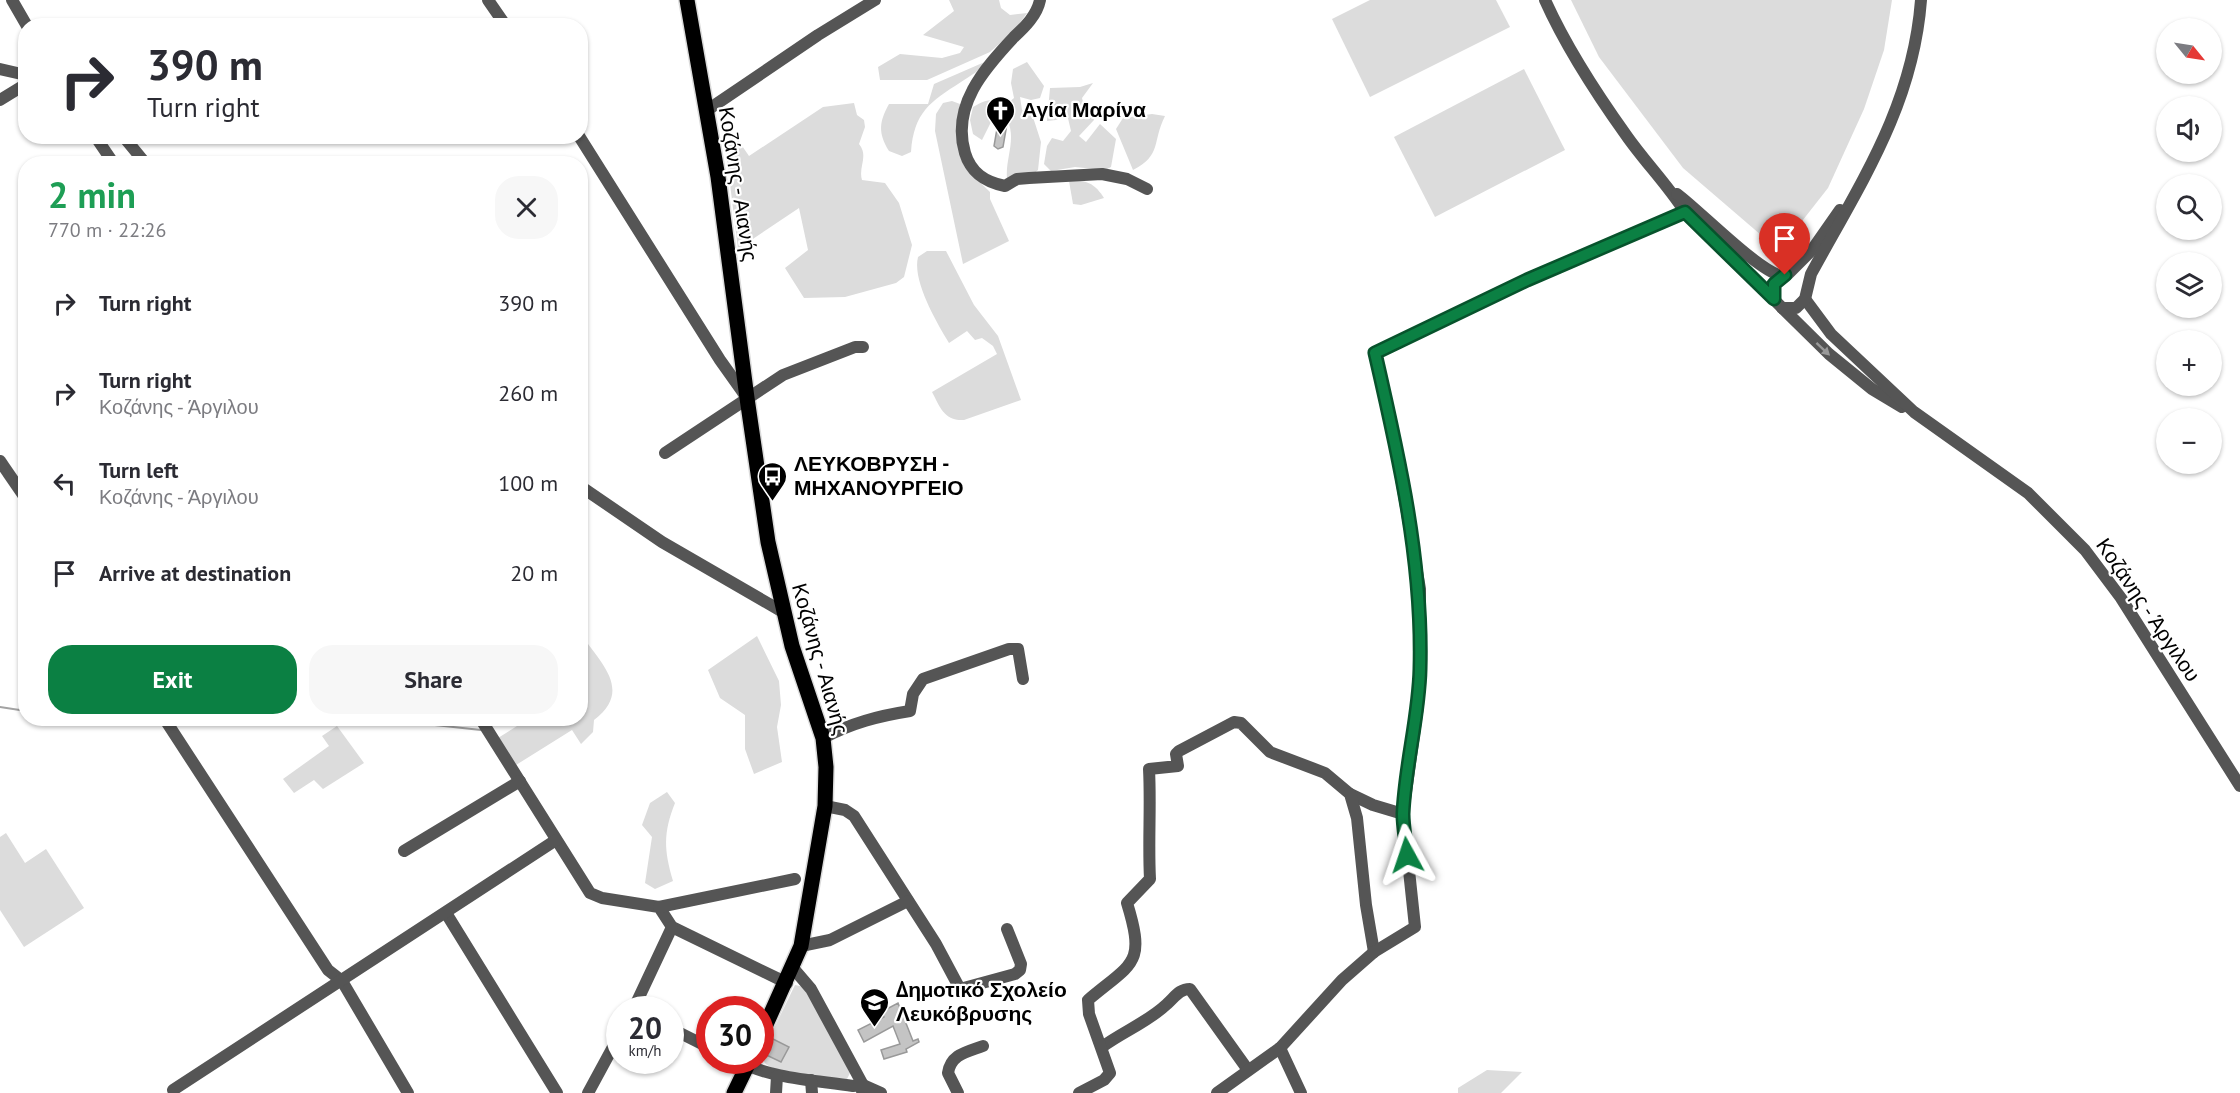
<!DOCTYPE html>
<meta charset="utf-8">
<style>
body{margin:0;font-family:"PT Sans",sans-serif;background:#f7f7f7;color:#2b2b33;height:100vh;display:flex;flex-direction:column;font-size:22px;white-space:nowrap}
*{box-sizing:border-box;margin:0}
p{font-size:20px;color:#7c7c81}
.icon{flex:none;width:33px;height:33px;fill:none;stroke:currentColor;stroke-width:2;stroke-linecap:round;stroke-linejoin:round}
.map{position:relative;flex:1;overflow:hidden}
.details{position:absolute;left:18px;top:156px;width:570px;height:570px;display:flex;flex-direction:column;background:#fff;border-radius:24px;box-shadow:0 2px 4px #0004}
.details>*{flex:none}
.hud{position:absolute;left:18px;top:18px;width:570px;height:126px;border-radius:24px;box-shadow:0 2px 4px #0004;background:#fff;color:#2b2b33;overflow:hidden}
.needle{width:39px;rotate:120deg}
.tools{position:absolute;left:2156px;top:18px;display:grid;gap:12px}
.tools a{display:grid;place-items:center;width:66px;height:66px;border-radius:50%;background:#fff;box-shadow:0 2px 4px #0004;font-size:30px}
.speed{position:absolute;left:606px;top:996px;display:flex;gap:12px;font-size:30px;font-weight:700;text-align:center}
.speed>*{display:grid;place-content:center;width:78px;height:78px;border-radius:50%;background:#fff;box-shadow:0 2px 4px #0004;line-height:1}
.speed small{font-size:15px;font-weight:400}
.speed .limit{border:9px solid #d22;background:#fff;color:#111}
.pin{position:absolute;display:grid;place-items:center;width:51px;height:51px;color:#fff;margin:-62px -26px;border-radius:50% 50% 50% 0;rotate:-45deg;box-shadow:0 0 6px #0007}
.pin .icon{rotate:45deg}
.me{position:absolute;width:66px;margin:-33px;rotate:355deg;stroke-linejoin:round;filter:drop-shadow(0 0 4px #0008)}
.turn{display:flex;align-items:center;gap:21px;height:126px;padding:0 30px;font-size:27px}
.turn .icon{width:78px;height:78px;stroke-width:2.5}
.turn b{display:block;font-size:42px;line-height:51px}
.round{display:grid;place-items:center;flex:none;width:63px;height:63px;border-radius:24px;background:#f7f7f7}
.head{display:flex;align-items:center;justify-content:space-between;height:102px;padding:0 30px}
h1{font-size:36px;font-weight:700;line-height:45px;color:#1e9e55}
.button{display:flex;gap:12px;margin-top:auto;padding:12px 30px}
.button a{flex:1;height:69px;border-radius:24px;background:#0b8043;color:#fff;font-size:24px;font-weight:700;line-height:69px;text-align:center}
.button a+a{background:#f7f7f7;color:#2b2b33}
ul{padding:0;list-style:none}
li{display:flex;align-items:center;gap:18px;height:90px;padding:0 30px}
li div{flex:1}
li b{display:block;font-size:22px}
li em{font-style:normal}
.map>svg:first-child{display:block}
.green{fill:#dcdcdc}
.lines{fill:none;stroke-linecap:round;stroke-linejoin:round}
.stream{stroke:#a3a3a3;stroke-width:2}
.building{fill:#c4c4c4;stroke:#999;stroke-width:1.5}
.major-casing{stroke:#dbdbdb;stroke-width:18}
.minor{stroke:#555;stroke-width:12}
.major{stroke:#000;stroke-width:15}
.oneway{fill:#999}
.route-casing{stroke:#07532c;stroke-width:15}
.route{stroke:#0b8043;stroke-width:10}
.labels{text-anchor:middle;stroke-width:4.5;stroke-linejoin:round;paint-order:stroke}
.poi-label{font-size:21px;font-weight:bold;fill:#000;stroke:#fff;text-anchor:start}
.street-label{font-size:21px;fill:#000;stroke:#fff}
</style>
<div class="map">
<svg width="2240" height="1093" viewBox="0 0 2240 1093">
<rect width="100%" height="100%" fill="#fff"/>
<!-- green -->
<g class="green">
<path d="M949 0H999L1001 8 1010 15 1027 13 1014 31 990 52 927 80H880L878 67 900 54 942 58 960 53 964 47 923 35 954 11Z"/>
<path d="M1370 0H1496L1510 27 1370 97 1332 19Z"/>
<path d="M1571 0H1892L1884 50 1864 109 1828 188 1788 239 1761 235 1683 168 1599 57Z"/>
<path d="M987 61C981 70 970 76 961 82 930 102 914 112 911 152L902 156 889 151C878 133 879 122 889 104H928L934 84Z"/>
<path d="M1027 62 1044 86 1040 98 1031 100 1020 97 1022 110 1032 114 1041 142 1038 170 1032 175 1007 179C1005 159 1017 138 1007 120L999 116 992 120 982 140 973 134 970 120 973 107C986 99 993 98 1008 103L1014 98 1011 83 1013 69Z"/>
<path d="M1524 69 1565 150 1435 217 1394 137Z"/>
<path d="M1093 83 1082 98 1084 106 1092 111 1094 120 1079 136 1086 142 1100 124 1116 139 1111 167 1105 170 1075 167 1051 171 1044 164 1047 146 1052 138 1063 141 1071 131 1067 114 1056 120 1047 121 1050 88 1080 87Z"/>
<path d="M952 101 960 104V156L965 168 990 192V199L1009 241 963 264 935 131 936 114 943 103Z"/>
<path d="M854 103 857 115 864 120 865 127 859 144C869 156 858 167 862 180L885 183 899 203 912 245 904 277 896 283 845 297 804 298 785 268 808 250 799 208 738 249 725 143 736 137 749 156 823 107Z"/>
<path d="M1152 114 1165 116C1152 142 1162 155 1133 170L1116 129 1123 118Z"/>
<path d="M1069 181C1087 180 1094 183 1104 198L1081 205 1073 204Z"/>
<path d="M927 251H946L974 305 998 336 1021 400 964 420C944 421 940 407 932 392L997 354 993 346 982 338 975 340 967 331 949 343C937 323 912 281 918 257Z"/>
<path d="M581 634C601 664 633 690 594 720L593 732 581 744 572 730 516 765 498 738 528 719 580 718Z"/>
<path d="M757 636 779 681 781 705 777 727 782 762 754 774 745 749V715L720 698 708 670Z"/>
<path d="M337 726 364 763 323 789 314 780 294 793 283 779 329 746 322 736Z"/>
<path d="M667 792 675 803C663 833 664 850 673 881L655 889 645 883 652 837 642 825 650 803Z"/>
<path d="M6 833 25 863 46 849 84 908 24 947 0 910V837Z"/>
<path d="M795 985 804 987 850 1073 846 1081C830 1078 778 1073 767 1065 763 1062 763 1058 762 1053Z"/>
<path d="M1487 1070 1522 1072 1501 1093H1458V1088Z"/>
</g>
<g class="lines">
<!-- stream -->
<g class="stream">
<path d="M0 707 26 711"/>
<path d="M67 718 81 721 156 719"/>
<path d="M370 718 481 730"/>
</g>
</g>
<!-- building -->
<g class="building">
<path d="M998 123 1007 124 1003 147 998 149 994 146Z"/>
<path d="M898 1003 913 1041 918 1039 919 1042 906 1049 907 1052 884 1059 881 1050 900 1044 893 1026 864 1042 858 1030 884 1017 881 1012Z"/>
<path d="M771 1038 789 1047 781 1062 762 1053Z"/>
</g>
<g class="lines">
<defs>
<g id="major">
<path d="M687 0 718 177 747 398 768 542 792 646 823 738 826 767 825 806 801 946 760 1038"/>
<path d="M734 1093 750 1060"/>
</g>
</defs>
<!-- major casing -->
<use href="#major" class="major-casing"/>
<!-- minor -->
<g class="minor">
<path d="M12 0 27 26"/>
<path d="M488 0 506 26"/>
<path d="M1040 0C1037 15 1025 27 1014 37 984 69 951 106 965 153 971 173 985 182 1005 186L1017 179 1029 178 1102 174 1127 179 1147 189"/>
<path d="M1545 0C1566 47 1596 93 1626 135 1644 161 1667 184 1685 212L1829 354 1872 389 1902 407"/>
<path d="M0 69 26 75"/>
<path d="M0 100 26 84"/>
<path d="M706 111 818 35 875 0"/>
<path d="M95 136 114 164"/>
<path d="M123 136 146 164"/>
<path d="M579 136 720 360 747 398"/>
<path d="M1677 194C1701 212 1758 271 1782 276"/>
<path d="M1788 274 1812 250 1840 210"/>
<path d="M1805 299 1831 334 1914 412 2028 493 2085 550 2121 598 2240 786"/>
<path d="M1782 308H1796L1805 299 1811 274C1860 184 1913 106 1921 0"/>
<path d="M665 453 783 375 855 347H863"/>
<path d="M0 461 26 499"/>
<path d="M580 486 662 542 783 612"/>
<path d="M164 718 328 970 342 981 408 1093"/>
<path d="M480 718 590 893 602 898 659 907 672 927 787 983"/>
<path d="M823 738C852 723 878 716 910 711L913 694 923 679 1009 649H1018L1023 679"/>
<path d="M1350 794 1373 805 1403 814"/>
<path d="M825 806 845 810 854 816 936 944 960 989 1015 974 1020 970 1021 964 1007 929"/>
<path d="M404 851 520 781"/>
<path d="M659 907 795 879"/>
<path d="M446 913 557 1093"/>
<path d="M801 946 830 940 908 901"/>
<path d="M793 968 811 989 863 1085 862 1091"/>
<path d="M633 1010 672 927"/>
<path d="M670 1028 710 1048"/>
<path d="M1102 1047C1124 1031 1148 1022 1167 1004 1175 997 1179 989 1190 989L1248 1070"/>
<path d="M1280 1048 1301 1093"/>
<path d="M735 1060C772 1079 813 1080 853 1086L863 1085 881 1093"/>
<path d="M811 1080 812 1093"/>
<path d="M173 1090 556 840"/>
<path d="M588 1093 620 1034"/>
<path d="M776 1093 777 1076"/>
<path d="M958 1093 948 1073C951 1054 967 1052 983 1046"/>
<path d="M1079 1093 1104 1080 1110 1073 1089 1014 1088 1000C1133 962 1146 965 1127 903L1150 879C1148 842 1151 806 1149 769L1178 766 1176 754 1179 751 1234 722 1241 723 1270 752 1325 773 1350 794 1357 818 1366 905 1374 952"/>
<path d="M1217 1093 1280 1048 1342 980 1374 952 1415 927 1403 814 1418 706 1420 667V589L1394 437 1375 353 1527 280 1685 212"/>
</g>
<!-- major -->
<use href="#major" class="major"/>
</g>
<!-- one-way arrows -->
<defs><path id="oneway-solid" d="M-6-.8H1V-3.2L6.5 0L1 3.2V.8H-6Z" transform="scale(1.5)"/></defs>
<use class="oneway" href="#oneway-solid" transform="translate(1823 349) rotate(43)"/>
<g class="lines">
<defs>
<path id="route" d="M1407 855C1406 841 1403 827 1403 814 1405 765 1419 717 1420 669 1423 562 1399 457 1375 353L1527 280 1685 212 1774 299V284L1785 275"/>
</defs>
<!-- route casing -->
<use href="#route" class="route-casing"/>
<!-- route -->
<use href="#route" class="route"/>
</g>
<!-- icons -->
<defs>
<symbol id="church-pin" viewBox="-11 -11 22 30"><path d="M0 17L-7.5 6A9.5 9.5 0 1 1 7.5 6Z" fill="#000" stroke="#fff"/><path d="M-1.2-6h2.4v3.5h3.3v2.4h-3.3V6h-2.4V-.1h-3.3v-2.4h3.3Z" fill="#fff"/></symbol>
<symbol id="bus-pin" viewBox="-11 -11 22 30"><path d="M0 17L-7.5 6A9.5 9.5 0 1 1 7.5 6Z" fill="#000" stroke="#fff"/><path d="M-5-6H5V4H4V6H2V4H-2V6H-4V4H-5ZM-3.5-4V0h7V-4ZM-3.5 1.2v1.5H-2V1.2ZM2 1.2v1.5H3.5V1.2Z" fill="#fff"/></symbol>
<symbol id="school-pin" viewBox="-11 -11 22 30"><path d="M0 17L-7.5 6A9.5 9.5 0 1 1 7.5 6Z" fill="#000" stroke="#fff"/><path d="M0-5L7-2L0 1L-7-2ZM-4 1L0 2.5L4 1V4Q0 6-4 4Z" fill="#fff"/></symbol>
</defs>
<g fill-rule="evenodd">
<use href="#church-pin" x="984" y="94" width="33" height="45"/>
<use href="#bus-pin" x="756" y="460" width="33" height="45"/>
<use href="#school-pin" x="858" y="986" width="33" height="45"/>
</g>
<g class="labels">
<!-- poi labels -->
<g class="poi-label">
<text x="1022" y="117">Αγία Μαρίνα</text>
<text x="794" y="471">ΛΕΥΚΟΒΡΥΣΗ -<tspan x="794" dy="24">ΜΗΧΑΝΟΥΡΓΕΙΟ</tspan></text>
<text x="896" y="997">Δημοτικό Σχολείο<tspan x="896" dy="24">Λευκόβρυσης</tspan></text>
</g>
<!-- street labels -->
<g class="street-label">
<text transform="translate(738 184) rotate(81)" y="7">Κοζάνης - Αιανής</text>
<text transform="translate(2148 610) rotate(56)" y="7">Κοζάνης - Άργιλου</text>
<text transform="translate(820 659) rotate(74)" y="7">Κοζάνης - Αιανής</text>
</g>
</g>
</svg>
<div class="tools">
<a><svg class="needle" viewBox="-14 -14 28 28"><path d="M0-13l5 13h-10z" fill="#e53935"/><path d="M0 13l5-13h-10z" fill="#7c7c81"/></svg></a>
<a><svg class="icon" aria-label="sound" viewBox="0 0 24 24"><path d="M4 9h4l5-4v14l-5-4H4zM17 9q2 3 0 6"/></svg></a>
<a><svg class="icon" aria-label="search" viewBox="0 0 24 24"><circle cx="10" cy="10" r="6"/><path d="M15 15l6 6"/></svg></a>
<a><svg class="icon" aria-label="layers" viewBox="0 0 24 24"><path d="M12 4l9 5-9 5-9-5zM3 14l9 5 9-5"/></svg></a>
<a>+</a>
<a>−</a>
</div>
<div class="speed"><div>20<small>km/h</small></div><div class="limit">30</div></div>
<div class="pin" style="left:1785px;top:275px;background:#d93025"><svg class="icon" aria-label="arrive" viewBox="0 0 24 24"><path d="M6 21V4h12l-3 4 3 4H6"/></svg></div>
<svg class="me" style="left:1407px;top:855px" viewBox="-20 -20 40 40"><path d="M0-17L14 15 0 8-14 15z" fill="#0b8043" stroke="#fff" stroke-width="4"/></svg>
<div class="hud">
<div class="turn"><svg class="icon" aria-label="right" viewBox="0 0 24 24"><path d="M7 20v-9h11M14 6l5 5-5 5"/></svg><div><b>390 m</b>Turn right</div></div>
</div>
<section class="details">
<div class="head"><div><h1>2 min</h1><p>770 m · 22:26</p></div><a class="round"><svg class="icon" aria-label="close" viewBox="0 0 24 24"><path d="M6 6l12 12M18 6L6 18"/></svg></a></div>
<ul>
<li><svg class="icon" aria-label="right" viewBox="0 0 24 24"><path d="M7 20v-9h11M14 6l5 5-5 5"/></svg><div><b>Turn right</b></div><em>390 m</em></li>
<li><svg class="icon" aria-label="right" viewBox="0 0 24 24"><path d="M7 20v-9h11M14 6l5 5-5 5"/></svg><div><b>Turn right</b><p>Κοζάνης - Άργιλου</p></div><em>260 m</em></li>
<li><svg class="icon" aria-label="left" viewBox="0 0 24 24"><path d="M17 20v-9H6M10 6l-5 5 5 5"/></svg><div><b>Turn left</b><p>Κοζάνης - Άργιλου</p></div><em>100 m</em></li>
<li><svg class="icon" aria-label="arrive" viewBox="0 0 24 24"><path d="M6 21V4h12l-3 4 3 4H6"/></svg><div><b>Arrive at destination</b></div><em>20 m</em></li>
</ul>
<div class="button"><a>Exit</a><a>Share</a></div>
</section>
</div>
